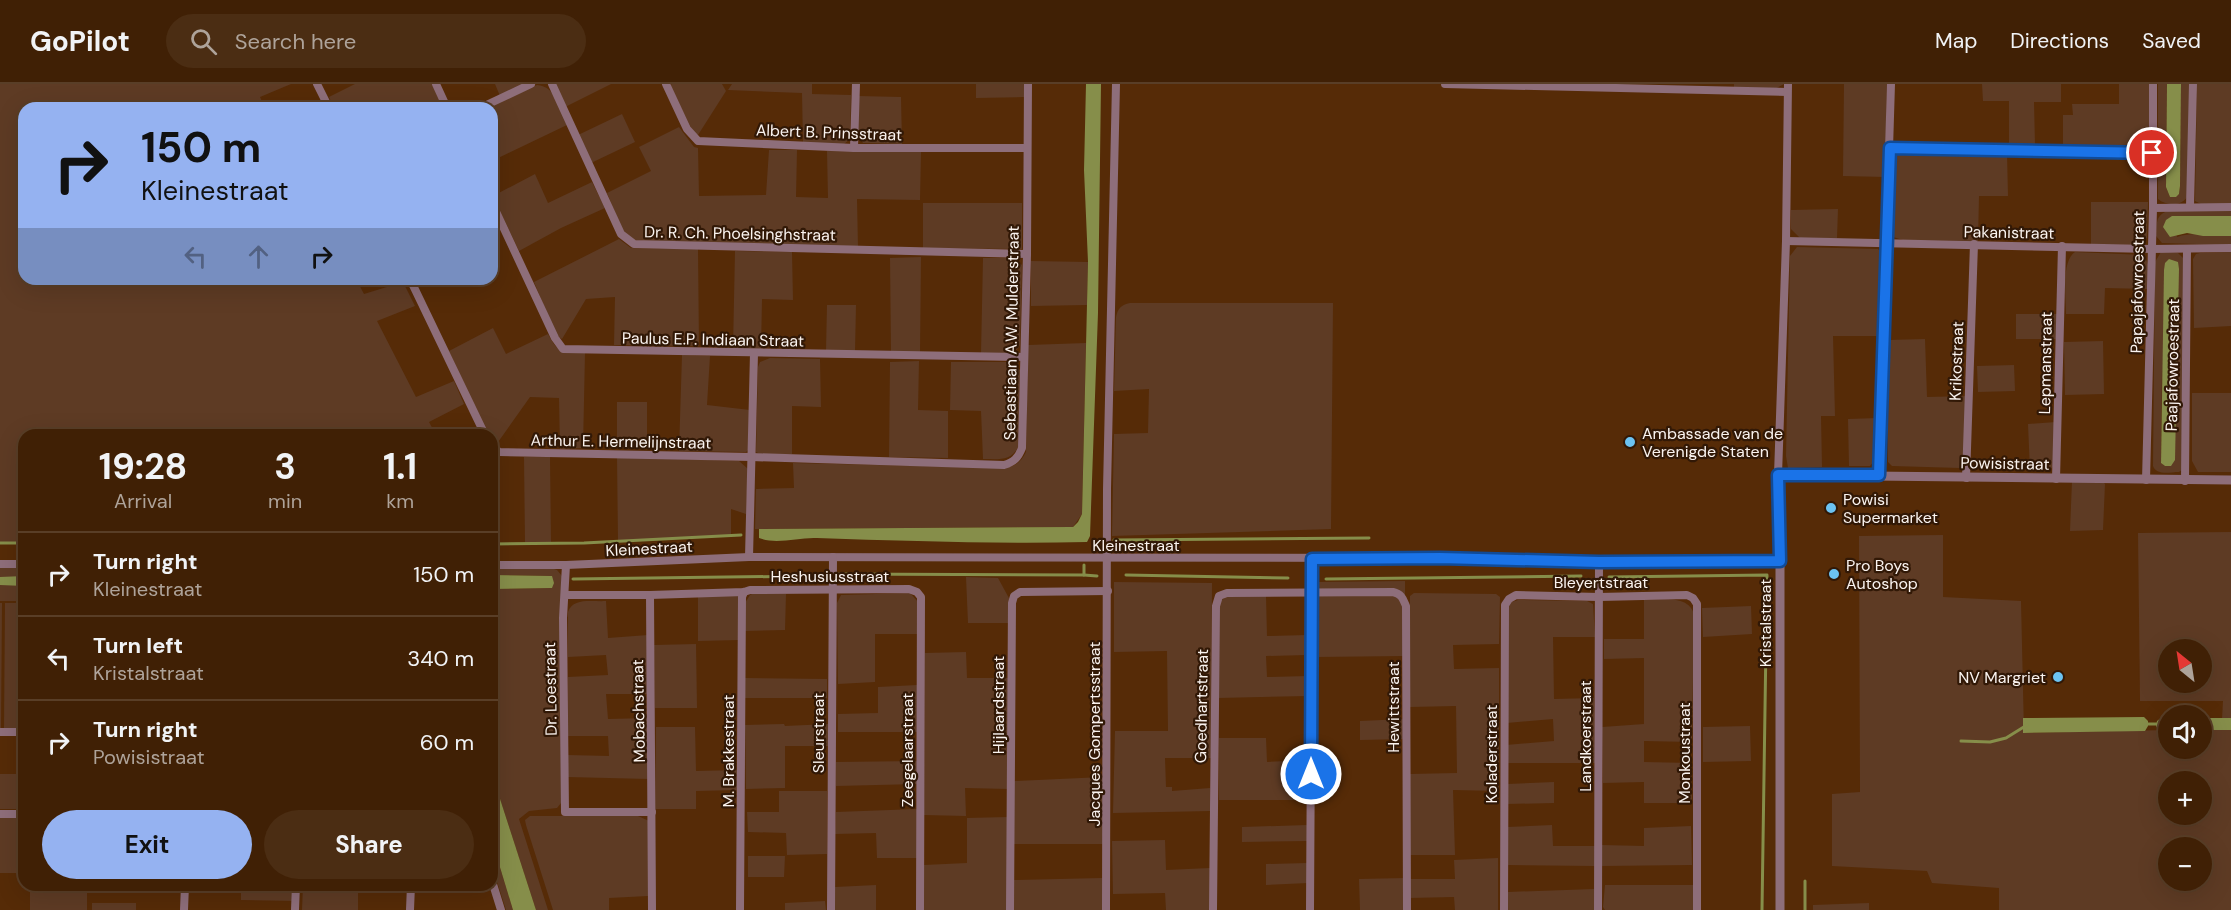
<!DOCTYPE html>
<meta charset="utf-8">
<style>
body{margin:0;font-family:"DM Sans",sans-serif;background:#4b2d13;color:#f1f3f6;height:100vh;display:flex;flex-direction:column;font-size:22px;white-space:nowrap}
*{box-sizing:border-box;margin:0}
p{font-size:20px;color:#aea39a}
.icon{flex:none;width:33px;height:33px;fill:none;stroke:currentColor;stroke-width:2;stroke-linecap:round;stroke-linejoin:round}
.map{position:relative;flex:1;overflow:hidden}
.details{position:absolute;left:18px;top:345px;width:480px;height:462px;display:flex;flex-direction:column;background:#402005;border-radius:18px;box-shadow:0 6px 24px #0002,0 0 0 2px #593e27}
.details>*{flex:none}
.hud{position:absolute;left:18px;top:18px;width:480px;height:183px;border-radius:18px;box-shadow:0 6px 24px #0002,0 0 0 2px #593e27;background:#95b2f1;color:#111;overflow:hidden}
.needle{width:39px;rotate:330deg}
.fabs{position:absolute;left:2158px;top:555px;display:grid;gap:12px}
.fabs a{display:grid;place-items:center;width:54px;height:54px;border-radius:50%;background:#402005;box-shadow:0 6px 24px #0002,0 0 0 2px #593e27;font-size:30px}
.pin{position:absolute;display:grid;place-items:center;width:51px;height:51px;color:#fff;margin:-26px;border:3px solid #fff;border-radius:50%;box-shadow:0 2px 6px #0007}
.me{position:absolute;width:66px;margin:-33px;rotate:0deg;stroke-linejoin:round;filter:drop-shadow(0 0 4px #0008)}
.turn{display:flex;align-items:center;gap:21px;height:126px;padding:0 24px;font-size:27px}
.turn .icon{width:78px;height:78px;stroke-width:2.5}
.turn b{display:block;font-size:42px;line-height:51px}
.lanes{display:flex;align-items:center;height:57px;padding:0 24px;background:#0003;justify-content:center;gap:30px;direction:ltr}
.lanes .off{opacity:.35}
.eta{display:flex;justify-content:space-evenly;align-items:center;height:102px;text-align:center}
.eta b{font-size:36px;font-weight:700;line-height:42px}
.primary-button{display:flex;gap:12px;margin-top:auto;padding:12px 24px}
.primary-button a{flex:1;height:69px;border-radius:36px;background:#95b2f1;color:#111;font-size:24px;font-weight:700;line-height:69px;text-align:center}
.primary-button a+a{background:#4b2d13;color:#f1f3f6}
ul{padding:0;list-style:none}
li{display:flex;align-items:center;gap:18px;height:84px;padding:0 24px;border-top:2px solid #593e27}
li div{flex:1}
li b{display:block;font-size:22px}
li em{font-style:normal}
header{display:flex;align-items:center;gap:36px;box-sizing:border-box;height:84px;padding:0 30px;background:#402005;border-bottom:2px solid #593e27}
header strong{font-size:28px}
nav{display:flex;gap:33px;margin-inline-start:auto;font-size:21px}
.search{width:420px;height:54px;background:#4b2d13;display:flex;align-items:center;gap:15px;box-sizing:border-box;padding:0 21px;border-radius:33px;color:#aea39a;font-size:22px}
.map>svg:first-child{display:block}
.green{fill:#5e3b24;fill-rule:evenodd}
.water{fill:#868e4a}
.lines{fill:none;stroke-linecap:round;stroke-linejoin:round}
.stream{stroke:#868e4a;stroke-width:3}
.minor{stroke:#8e6e7a;stroke-width:8}
.tertiary{stroke:#8e6e7a;stroke-width:9}
.route-casing{stroke:#114b97;stroke-width:15}
.route{stroke:#1a73e8;stroke-width:10}
.poi-dot{fill:#6cc3f2;stroke:#311806;stroke-width:2}
.labels{text-anchor:middle;stroke-width:4.5;stroke-linejoin:round;paint-order:stroke}
.street-label{font-size:16px;fill:#faf3ef;stroke:#311806}
.poi-label{font-size:16px;fill:#faf3ef;stroke:#311806;text-anchor:start}
</style>
<header>
<strong>GoPilot</strong>
<div class="search"><svg class="icon" aria-label="search" viewBox="0 0 24 24"><circle cx="10" cy="10" r="6"/><path d="M15 15l6 6"/></svg>Search here</div>
<nav><a>Map</a><a>Directions</a><a>Saved</a></nav>
</header>
<div class="map">
<svg width="2231" height="826" viewBox="0 0 2231 826">
<rect width="100%" height="100%" fill="#562b07"/>
<!-- green -->
<g class="green">
<path d="M0 0H291L260 13 265 24H24V195H356L364 210 403 198 415 222 377 237 416 313 454 297 464 320 429 338 436 351H24V459H0Z"/>
<path d="M355 0H432L443 24H334L329 13Z"/>
<path d="M495 0H525L500 12Z"/>
<path d="M554 0H611L565 23Z"/>
<path d="M672 0H722L726 7 698 51 693 48 670 1Z"/>
<path d="M732 0H812V10L851 11 850 55 843 61 803 59 802 9 728 6Z"/>
<path d="M976 0H1025V13L976 14Z"/>
<path d="M1734 0H1784L1775 5 1734 3Z"/>
<path d="M1844 0H1887L1885 93 1843 92Z"/>
<path d="M1982 0H2061V18H2034L2035 61H2009V17H1983Z"/>
<path d="M2119 0H2150V56L2143 63 2137 65 2063 64V31H2073L2072 20H2119Z"/>
<path d="M2158 0H2167L2166 103 2170 113H2175L2179 110 2180 102 2181 0H2190L2188 111C2183 123 2166 122 2158 115Z"/>
<path d="M2197 0H2231V120H2201L2195 117Z"/>
<path d="M537 1C556 2 560 26 567 41L492 77V24H486Z"/>
<path d="M858 12 901 13 902 60 863 59 857 49Z"/>
<path d="M622 30 635 58 591 79 578 51Z"/>
<path d="M679 43 694 63 698 64 699 112 766 111 769 66H797L796 113 828 114 827 67 921 68 920 116 857 115 858 163 633 156 622 145 607 109 651 87 639 63Z"/>
<path d="M1896 68 2007 69 2008 112H1979L1978 157 1903 156 1893 153 1892 148 1893 72Z"/>
<path d="M535 90 548 119 592 98 605 124 561 144 519 167 493 112Z"/>
<path d="M2091 118H2148L2147 154 2138 161 2091 160Z"/>
<path d="M923 119H1022V165L923 164Z"/>
<path d="M1838 125 1837 154H1800L1791 145V126Z"/>
<path d="M2168 127H2231V132H2172L2177 153C2193 147 2213 152 2231 152V161L2162 159 2156 152C2157 140 2155 131 2168 127Z"/>
<path d="M619 155 631 164 698 165 699 262 614 261 615 213 586 215 562 255 556 251 534 198Z"/>
<path d="M1797 163 1878 165 1882 169 1879 252H1833L1835 332H1821L1822 383 1788 384 1786 372 1790 172Z"/>
<path d="M735 167 792 168 793 216 762 215 761 265 733 264Z"/>
<path d="M2075 168 2144 171 2148 180V205L2105 204 2104 230H2066C2066 214 2061 177 2075 168Z"/>
<path d="M2161 168 2178 169 2183 174V385L2179 388C2170 388 2157 392 2153 382L2155 178ZM2162 284 2165 382 2161 379Z"/>
<path d="M2231 168V242L2194 244 2193 175 2196 170 2200 169Z"/>
<path d="M921 173 920 270 891 269 890 174Z"/>
<path d="M983 174H1014L1022 181 1020 261C1014 274 994 269 981 269Z"/>
<path d="M1031 177 1088 178 1087 221 1031 222Z"/>
<path d="M1130 219H1333L1331 445 1112 452 1114 350 1148 349 1149 305 1114 307 1116 233C1118 224 1121 221 1130 219Z"/>
<path d="M827 221H856L855 268 826 267Z"/>
<rect x="2016" y="230" width="41" height="25"/>
<path d="M493 244 506 270 548 250C559 271 563 268 585 269L583 364 560 365 559 314 530 313 496 361 492 357V351H488L449 267Z"/>
<path d="M1925 255 1927 313 1968 312 1965 382 1960 384 1892 382 1888 378V256Z"/>
<path d="M2103 257 2104 310 2065 311 2064 258Z"/>
<path d="M1086 259 1082 430 1073 443 755 445 756 405 794 404 793 379 1005 384C1016 382 1021 378 1026 368L1028 261Z"/>
<path d="M682 271 710 272 707 321 750 326 749 365 746 368 679 367Z"/>
<path d="M770 274 820 275 821 323 792 322V370H760L756 368 758 283 760 278Z"/>
<path d="M919 277 918 326 948 327V374L889 373 890 278Z"/>
<path d="M951 278H1013L1020 286 1019 361C1012 378 998 375 983 375L981 327 950 326Z"/>
<path d="M2014 281 2015 307 1978 308 1977 282Z"/>
<path d="M2192 309H2231V388H2198L2192 377Z"/>
<rect x="617" y="318" width="30" height="46"/>
<path d="M1878 334C1877 349 1882 371 1870 382H1849L1848 335Z"/>
<path d="M2056 338 2055 381 2048 387H2030L2028 340Z"/>
<path d="M524 373H550L551 459H525Z"/>
<path d="M617 373 739 377 748 385 746 430 731 425V452L618 457Z"/>
<path d="M2072 397H2102L2105 400 2103 446 2070 447Z"/>
<path d="M2231 448V634L2222 635 2223 617H2140L2138 449ZM2169 566H2202V598H2169Z"/>
<path d="M1943 451V513L2021 517 2024 649 2169 646V664H2202V646H2231V826H1999V804L1932 799 1927 787 1832 782V710L1860 708 1859 452ZM2169 698H2202V730H2169ZM2169 764H2202V796H2169Z"/>
<rect x="0" y="481" width="24" height="36"/>
<path d="M492 484 554 485 557 486 562 492 561 719 557 724 529 727 519 735 548 826H536L492 690V505L552 504V492L492 491Z"/>
<path d="M966 493 998 494 1010 516V539H968Z"/>
<path d="M1405 497V572L1316 573V498Z"/>
<path d="M1114 498 1212 499 1211 674H1165L1166 703H1172V707L1210 704 1211 727 1113 729 1115 647H1168L1167 567 1114 568Z"/>
<path d="M734 506 739 512V556L698 557V508Z"/>
<path d="M754 509 786 510 785 546 744 547 745 519 750 511Z"/>
<path d="M910 509 919 519V550H875V598L838 600 837 519 841 511Z"/>
<path d="M1414 509 1496 510 1500 513 1499 560 1453 561 1454 585 1499 584V707L1453 706 1455 771H1408L1410 690 1457 689 1456 622 1410 623V512Z"/>
<path d="M1266 512 1267 552 1307 551V571L1266 572 1267 593 1308 592V612L1218 614V522L1221 516 1230 512Z"/>
<path d="M1518 516 1587 517 1593 520 1595 553H1553L1554 615 1594 614 1595 679H1506V661L1554 657 1553 635 1507 639 1505 530 1509 519Z"/>
<path d="M1644 516C1661 516 1688 510 1694 530L1692 658 1644 657V678L1691 679 1692 719H1644V698L1603 699 1602 643 1644 640V574L1604 575V555H1644Z"/>
<path d="M606 517 608 554 648 551V610H606L608 635 649 634V695L567 693V671L609 672 608 652H567L568 593 608 591 606 571 568 573V528C573 513 592 518 606 517Z"/>
<path d="M0 519H2L1 645H0Z"/>
<path d="M5 519H24V645H4Z"/>
<path d="M1751 522 1752 550 1703 553 1702 524Z"/>
<path d="M696 560 697 624H655L654 561Z"/>
<path d="M966 568 967 594H1008L1009 705 965 704 966 732 924 731 925 569Z"/>
<path d="M745 594 827 595V614H745Z"/>
<path d="M917 601 918 648H838V630L878 629V603Z"/>
<path d="M1404 635 1405 655 1360 656V637Z"/>
<path d="M784 640 785 642 828 640V662H785V704L746 705 745 641Z"/>
<path d="M1750 642 1751 677 1703 678V643Z"/>
<path d="M656 643H695L696 687 738 686V706L696 707V725H655Z"/>
<path d="M1219 654H1266L1267 678 1307 676 1308 716H1219Z"/>
<path d="M918 677V700L836 702V678Z"/>
<rect x="0" y="690" width="24" height="35"/>
<path d="M1103 693V760H1014V697Z"/>
<path d="M1554 698V719L1507 720V700Z"/>
<path d="M779 707H827V770L787 771 786 749 748 748 747 728H779Z"/>
<path d="M917 725V774H877L876 749 835 750 836 728Z"/>
<path d="M530 732H638L649 737 648 812 609 814V826H553L526 741 525 736Z"/>
<path d="M24 733V789H0V826V734Z"/>
<path d="M1008 733 1007 826H924V781L967 779V734Z"/>
<path d="M1307 741 1308 757 1242 758V743Z"/>
<path d="M1552 741 1553 762H1595V782L1507 781V743Z"/>
<path d="M1691 742 1692 781 1602 782V761L1644 762V744Z"/>
<path d="M1165 756 1166 786 1210 784V826H1166L1165 809 1113 810 1112 757Z"/>
<path d="M492 757 513 826H506L492 782Z"/>
<path d="M748 772H785L784 793H748Z"/>
<path d="M1498 774V826H1455L1454 813 1409 814 1408 795H1455L1454 776Z"/>
<path d="M1307 779 1308 799 1266 801V780Z"/>
<path d="M1102 794V826H1014V796Z"/>
<path d="M1406 794V826H1360L1359 795Z"/>
<rect x="30" y="801" width="57" height="25"/>
<path d="M241 801H296L297 817 241 816Z"/>
<path d="M303 801H407V807H358V826H302Z"/>
<path d="M876 801V826H834L835 803Z"/>
<path d="M1605 801H1693V826H1605L1603 823Z"/>
<path d="M1594 805V826H1508V808Z"/>
<path d="M825 817 826 826H785V819Z"/>
<rect x="92" y="819" width="44" height="7"/>
<path d="M1869 819V826H1813V821Z"/>
</g>
<!-- water -->
<g class="water">
<path d="M1086 0H1101L1098 229 1090 452 1087 458C997 460 907 457 817 454 799 453 777 461 759 454V445L1073 443 1078 438 1082 430 1088 178 1084 86Z"/>
<path d="M2167 0H2181L2180 102 2179 110 2176 113H2170L2166 103Z"/>
<path d="M2172 132H2231V152H2203L2187 149 2170 153 2163 143 2166 136Z"/>
<path d="M2169 175 2178 178 2179 185 2175 376 2171 382H2165L2161 379 2164 186 2165 179Z"/>
<path d="M492 491 552 492 554 499 552 504 492 505Z"/>
<path d="M24 492V502L0 501V493Z"/>
<path d="M2144 633 2148 637V642L2145 647 2023 649V634Z"/>
<path d="M2161 634H2169V646L2159 647 2156 642 2157 637Z"/>
<rect x="2202" y="634" width="29" height="12"/>
<path d="M492 690 536 826H513L492 757Z"/>
</g>
<g class="lines">
<!-- stream -->
<g class="stream">
<path d="M1114 456 1369 454"/>
<path d="M0 459H24"/>
<path d="M492 460 584 459 741 451"/>
<path d="M838 490 1084 491V481"/>
<path d="M1084 491 1097 492"/>
<path d="M1126 491 1288 494"/>
<path d="M1609 493 1767 491 1762 826"/>
<path d="M573 495 813 492"/>
<path d="M1326 495 1581 492"/>
<path d="M2144 640H2159"/>
<path d="M1961 657 1990 658 2006 654 2027 641"/>
<path d="M1805 826V797"/>
</g>
<!-- minor -->
<g class="minor">
<path d="M317 0 329 24"/>
<path d="M436 0 447 24"/>
<path d="M552 0 621 150 634 160 1027 170"/>
<path d="M666 0 687 45 698 57 854 64H1027"/>
<path d="M1445 0 1787 8"/>
<path d="M480 24 531 0"/>
<path d="M854 64 856 0"/>
<path d="M1890 64 2152 69"/>
<path d="M492 119 555 254 563 265 1024 273"/>
<path d="M2190 122 2193 0"/>
<path d="M2153 124 2231 123"/>
<path d="M1786 157 2151 165 2231 164"/>
<path d="M410 195 485 351"/>
<path d="M492 361 499 368 752 373 1004 381C1014 378 1018 374 1022 364L1027 170 1028 0"/>
<path d="M1778 391 1786 157 1788 0"/>
<path d="M1879 391 1891 0"/>
<path d="M1966 394 1974 160"/>
<path d="M2056 395 2062 162"/>
<path d="M2146 396 2153 124V0"/>
<path d="M2185 397 2187 165"/>
<path d="M749 473 754 269"/>
<path d="M0 480H24"/>
<path d="M492 481H566L749 473 1440 474 1599 478 1780 477"/>
<path d="M566 481 563 534 565 728H652"/>
<path d="M566 511H650L652 826"/>
<path d="M650 511 744 508 750 506 909 505 917 508 921 513 920 826"/>
<path d="M0 648H24"/>
<path d="M0 730H24"/>
<path d="M492 797 501 826"/>
<path d="M184 826 185 801"/>
<path d="M295 826 296 801"/>
<path d="M410 826 411 801"/>
<path d="M740 826 742 513 744 508"/>
<path d="M831 826 833 473"/>
<path d="M1010 826 1012 519 1014 512 1020 508 1108 507"/>
<path d="M1106 826 1107 405 1116 0"/>
<path d="M1213 826 1216 522 1219 512 1227 509 1393 508C1402 510 1403 515 1406 522L1407 826"/>
<path d="M1310 826 1312 475"/>
<path d="M1504 826 1505 521 1509 515 1516 511 1599 513 1687 511 1693 514 1697 520V826"/>
<path d="M1598 826 1599 478"/>
</g>
<!-- tertiary -->
<path class="tertiary" d="M1780 826V477L1778 391 2231 396"/>
</g>
<g class="lines">
<defs>
<path id="route" d="M1311 690 1312 475 1440 474 1599 478 1780 477 1778 391H1879L1890 64 2152 69"/>
</defs>
<!-- route casing -->
<use href="#route" class="route-casing"/>
<!-- route -->
<use href="#route" class="route"/>
</g>
<!-- markers -->
<g class="poi-dot">
<circle cx="1630" cy="358" r="6"/>
<circle cx="1831" cy="424" r="6"/>
<circle cx="1834" cy="490" r="6"/>
<circle cx="2058" cy="593" r="6"/>
</g>
<g class="labels">
<!-- street labels -->
<g class="street-label">
<text transform="translate(829 48) rotate(2)" y="6">Albert B. Prinsstraat</text>
<text transform="translate(2009 148) rotate(1)" y="6">Pakanistraat</text>
<text transform="translate(740 149) rotate(1)" y="6">Dr. R. Ch. Phoelsinghstraat</text>
<text transform="translate(2137 198) rotate(-89)" y="6">Papajafowroestraat</text>
<text transform="translate(1011 249) rotate(-89)" y="6">Sebastiaan A.W. Mulderstraat</text>
<text transform="translate(713 255) rotate(1)" y="6">Paulus E.P. Indiaan Straat</text>
<text transform="translate(1956 277) rotate(-88)" y="6">Krikostraat</text>
<text transform="translate(2045 279) rotate(-89)" y="6">Lepmanstraat</text>
<text transform="translate(2172 281) rotate(-89)" y="6">Paajafowroestraat</text>
<text transform="translate(621 357) rotate(1)" y="6">Arthur E. Hermelijnstraat</text>
<text transform="translate(2005 379) rotate(1)" y="6">Powisistraat</text>
<text x="1136" y="467">Kleinestraat</text>
<text transform="translate(649 464) rotate(-3)" y="6">Kleinestraat</text>
<text x="830" y="498">Heshusiusstraat</text>
<text x="1601" y="504">Bleyertstraat</text>
<text transform="translate(1765 539) rotate(-90)" y="6">Kristalstraat</text>
<text transform="translate(550 605) rotate(-91)" y="6">Dr. Loestraat</text>
<text transform="translate(998 621) rotate(-90)" y="6">Hijlaardstraat</text>
<text transform="translate(1201 622) rotate(-89)" y="6">Goedhartstraat</text>
<text transform="translate(1393 623) rotate(-90)" y="6">Hewittstraat</text>
<text transform="translate(638 627) rotate(-91)" y="6">Mobachstraat</text>
<text transform="translate(818 649) rotate(-90)" y="6">Sleurstraat</text>
<text transform="translate(1094 650) rotate(-90)" y="6">Jacques Gompertsstraat</text>
<text transform="translate(1585 652) rotate(-90)" y="6">Landkoerstraat</text>
<text transform="translate(907 666) rotate(-90)" y="6">Zeegelaarstraat</text>
<text transform="translate(728 667) rotate(-90)" y="6">M. Brakkestraat</text>
<text transform="translate(1684 669) rotate(-90)" y="6">Monkoustraat</text>
<text transform="translate(1491 670) rotate(-90)" y="6">Koladerstraat</text>
</g>
<!-- poi labels -->
<g class="poi-label">
<text x="1642" y="355">Ambassade van de<tspan x="1642" dy="18">Verenigde Staten</tspan></text>
<text x="1843" y="421">Powisi<tspan x="1843" dy="18">Supermarket</tspan></text>
<text x="1846" y="487">Pro Boys<tspan x="1846" dy="18">Autoshop</tspan></text>
<text x="2046" y="599" text-anchor="end">NV Margriet</text>
</g>
</g>
</svg>
<div class="fabs">
<a><svg class="needle" viewBox="-14 -14 28 28"><path d="M0-13l5 13h-10z" fill="#e53935"/><path d="M0 13l5-13h-10z" fill="#aea39a"/></svg></a>
<a><svg class="icon" aria-label="sound" viewBox="0 0 24 24"><path d="M4 9h4l5-4v14l-5-4H4zM17 9q2 3 0 6"/></svg></a>
<a>+</a>
<a>−</a>
</div>
<div class="pin" style="left:2152px;top:69px;background:#d93025"><svg class="icon" aria-label="arrive" viewBox="0 0 24 24"><path d="M6 21V4h12l-3 4 3 4H6"/></svg></div>
<svg class="me" style="left:1311px;top:690px" viewBox="-20 -20 40 40"><circle r="17" fill="#1a73e8" stroke="#fff" stroke-width="3"/><path d="M0-11L8 9 0 5-8 9z" fill="#fff"/></svg>
<div class="hud">
<div class="turn"><svg class="icon" aria-label="right" viewBox="0 0 24 24"><path d="M7 20v-9h11M14 6l5 5-5 5"/></svg><div><b>150 m</b>Kleinestraat</div></div>
<div class="lanes"><svg class="icon off" aria-label="left" viewBox="0 0 24 24"><path d="M17 20v-9H6M10 6l-5 5 5 5"/></svg><svg class="icon off" aria-label="ahead" viewBox="0 0 24 24"><path d="M12 20V5M6 11l6-6 6 6"/></svg><svg class="icon" aria-label="right" viewBox="0 0 24 24"><path d="M7 20v-9h11M14 6l5 5-5 5"/></svg></div>
</div>
<section class="details">
<div class="eta">
<div><b>19:28</b><p>Arrival</p></div>
<div><b>3</b><p>min</p></div>
<div><b>1.1</b><p>km</p></div>
</div>
<ul>
<li><svg class="icon" aria-label="right" viewBox="0 0 24 24"><path d="M7 20v-9h11M14 6l5 5-5 5"/></svg><div><b>Turn right</b><p>Kleinestraat</p></div><em>150 m</em></li>
<li><svg class="icon" aria-label="left" viewBox="0 0 24 24"><path d="M17 20v-9H6M10 6l-5 5 5 5"/></svg><div><b>Turn left</b><p>Kristalstraat</p></div><em>340 m</em></li>
<li><svg class="icon" aria-label="right" viewBox="0 0 24 24"><path d="M7 20v-9h11M14 6l5 5-5 5"/></svg><div><b>Turn right</b><p>Powisistraat</p></div><em>60 m</em></li>
</ul>
<div class="primary-button"><a>Exit</a><a>Share</a></div>
</section>
</div>
